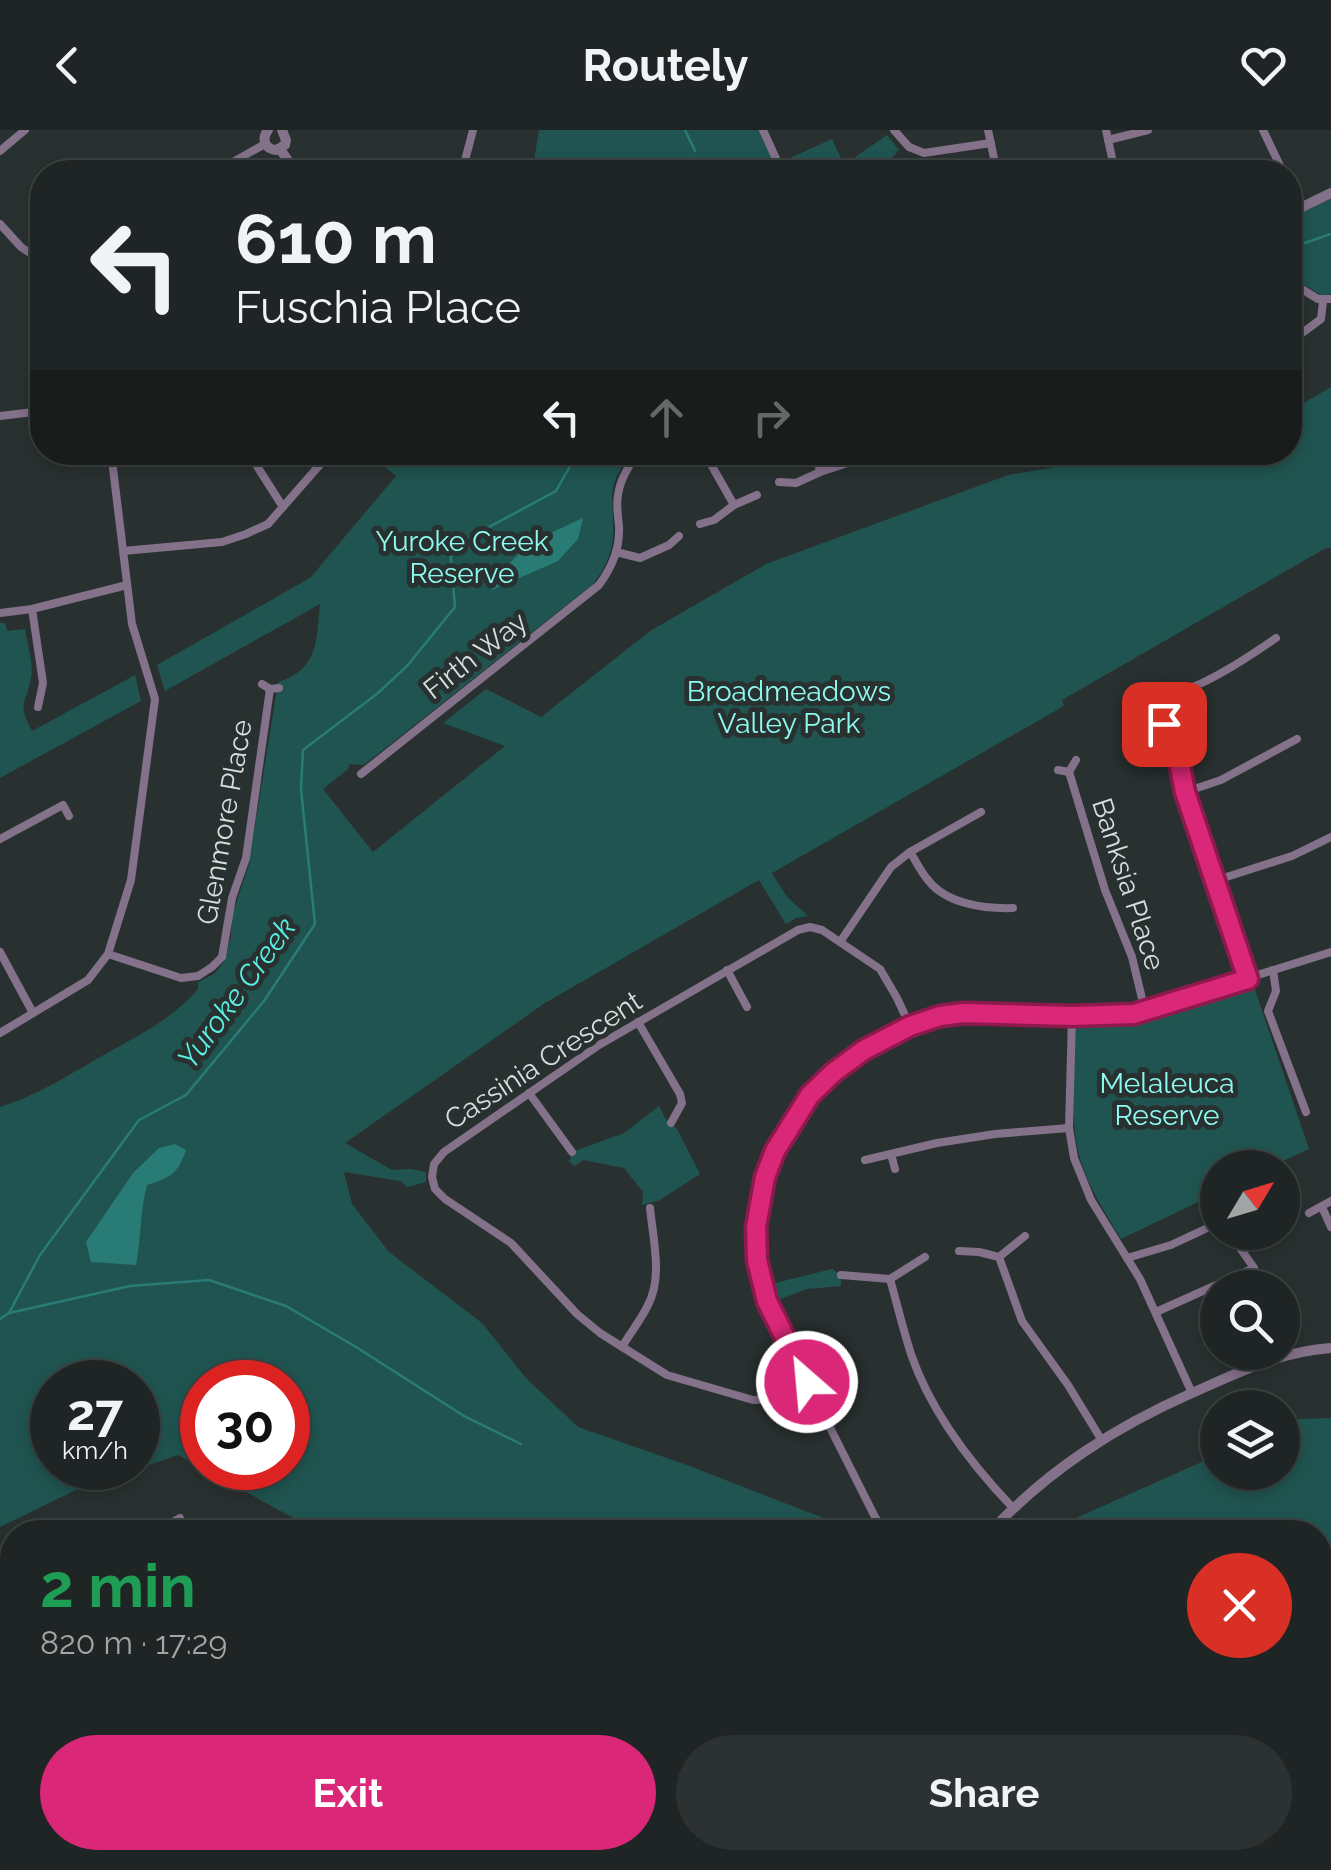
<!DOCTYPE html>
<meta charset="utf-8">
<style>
body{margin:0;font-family:Raleway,sans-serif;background:#2c3131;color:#f1f3f6;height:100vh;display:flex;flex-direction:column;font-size:38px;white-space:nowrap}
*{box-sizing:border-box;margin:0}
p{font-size:32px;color:#a1a5a6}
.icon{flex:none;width:55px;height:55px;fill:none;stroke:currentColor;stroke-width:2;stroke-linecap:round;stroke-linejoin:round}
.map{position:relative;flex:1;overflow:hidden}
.details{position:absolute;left:0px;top:1390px;width:1332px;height:350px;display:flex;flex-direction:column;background:#1f2524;border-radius:40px 40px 0 0;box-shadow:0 5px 15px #0003,0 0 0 2px #3c4241}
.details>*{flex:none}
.guide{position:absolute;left:30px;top:30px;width:1272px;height:305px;border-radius:40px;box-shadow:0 5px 15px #0003,0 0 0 2px #3c4241;background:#1f2524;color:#f1f3f6;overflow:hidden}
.needle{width:65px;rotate:52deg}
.fabs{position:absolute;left:1200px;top:1020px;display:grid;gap:20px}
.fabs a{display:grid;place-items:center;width:100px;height:100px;border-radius:50%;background:#1f2524;box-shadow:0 5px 15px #0003,0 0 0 2px #3c4241;font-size:50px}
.speed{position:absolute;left:30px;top:1230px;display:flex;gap:20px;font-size:50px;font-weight:700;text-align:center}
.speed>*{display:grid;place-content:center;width:130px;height:130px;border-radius:50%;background:#1f2524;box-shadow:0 5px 15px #0003,0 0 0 2px #3c4241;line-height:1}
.speed small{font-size:25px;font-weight:400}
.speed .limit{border:15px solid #d22;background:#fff;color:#111}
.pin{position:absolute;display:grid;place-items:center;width:85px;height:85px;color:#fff;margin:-42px;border-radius:20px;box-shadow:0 5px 15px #0006}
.me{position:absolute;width:110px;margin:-55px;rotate:333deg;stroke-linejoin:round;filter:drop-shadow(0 0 8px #0008)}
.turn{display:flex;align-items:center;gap:35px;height:210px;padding:0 40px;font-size:45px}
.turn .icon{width:130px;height:130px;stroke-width:2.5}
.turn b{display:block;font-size:70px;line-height:85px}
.lanes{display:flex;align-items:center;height:95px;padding:0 40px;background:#0003;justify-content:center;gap:50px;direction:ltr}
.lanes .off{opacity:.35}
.round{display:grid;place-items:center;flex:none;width:105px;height:105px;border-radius:52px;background:#2c3131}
.overview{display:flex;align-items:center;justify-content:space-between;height:170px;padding:0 40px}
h1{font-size:60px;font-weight:700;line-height:75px;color:#1e9e55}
.primary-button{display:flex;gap:20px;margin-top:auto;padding:20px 40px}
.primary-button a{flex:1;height:115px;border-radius:60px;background:#db2777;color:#fff;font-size:40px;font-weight:700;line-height:115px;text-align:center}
.primary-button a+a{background:#2c3131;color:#f1f3f6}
header{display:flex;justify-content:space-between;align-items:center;height:130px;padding:0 40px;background:#1f2524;font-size:45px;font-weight:700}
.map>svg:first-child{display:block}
.green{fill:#205450;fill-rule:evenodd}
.water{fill:#297c75}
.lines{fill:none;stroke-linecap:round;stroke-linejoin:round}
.stream{stroke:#297c75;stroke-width:2.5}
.minor{stroke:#84718a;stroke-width:8}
.tertiary{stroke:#84718a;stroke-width:10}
.route-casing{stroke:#8e194d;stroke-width:25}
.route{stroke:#db2777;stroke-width:18}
.labels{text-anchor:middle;stroke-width:10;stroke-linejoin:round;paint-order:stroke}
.park-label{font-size:28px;fill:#8dfbf0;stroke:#293130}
.street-label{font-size:28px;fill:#d8dddd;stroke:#293130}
.water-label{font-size:30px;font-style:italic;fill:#59f1e4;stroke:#293130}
</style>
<header><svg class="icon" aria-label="back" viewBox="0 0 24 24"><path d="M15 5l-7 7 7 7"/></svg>Routely<svg class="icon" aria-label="heart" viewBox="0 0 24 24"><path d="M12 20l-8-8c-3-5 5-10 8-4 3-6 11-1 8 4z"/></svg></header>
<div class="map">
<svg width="1331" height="1740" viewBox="0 0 1331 1740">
<rect width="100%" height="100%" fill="#293130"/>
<!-- green -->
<g class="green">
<path d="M539 0H759L778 42H532Z"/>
<path d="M887 5 899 20 879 42H794L788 29 832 9 844 35Z"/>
<path d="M1331 69V164L1323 166 1290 147V88Z"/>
<path d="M1331 257V418H1326L1062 570 1064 576 772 743 787 767 808 786 796 788 786 794 759 750 545 873 345 1013 392 1040 411 1039 426 1042V1052L407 1057 400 1051 344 1042 352 1074 389 1122 482 1193 526 1248 578 1297 687 1335 826 1389 860 1395 866 1402H319L178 1325 76 1360 0 1397V977C36 966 67 946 100 927 135 907 172 890 198 859V852L214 844 223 833 231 808 232 786 249 734 278 552C319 540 316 510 320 474L165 561 157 535 310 448 396 346 368 323H631C624 333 616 344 613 358 611 368 613 379 613 389 615 416 609 434 592 455L364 635 350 634 348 639 323 659 373 722 505 616 443 593 486 559 541 587 650 501 766 434 1008 345 1137 323 1290 322V281ZM52 1252H138V1338H52ZM202 1252H288V1338H202Z"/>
<path d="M0 493H5L7 501 25 499C27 514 34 532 31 547 27 575 16 570 32 601L135 545 141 571 0 648Z"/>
<path d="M1252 851 1309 1019 1270 1037 1218 1038 1217 1063 1121 1109C1106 1084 1090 1060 1081 1032 1068 990 1075 934 1075 890L1134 889Z"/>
<path d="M659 976 665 988 677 999 700 1044 660 1070 642 1075 643 1062 624 1038 583 1030 575 1036 569 1032 572 1022 624 1003Z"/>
<path d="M832 1139 841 1145V1156L807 1159 773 1172 767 1155Z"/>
<path d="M1331 1288V1452L1323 1418 1320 1417V1402H1045L1217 1325 1218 1342H1282L1283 1295 1298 1289Z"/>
</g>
<!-- water -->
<g class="water">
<path d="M583 388 578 409 558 431 492 460C518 414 537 410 583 388Z"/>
<path d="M175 1014 186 1020C177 1045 171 1047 147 1055 140 1082 141 1108 136 1135L91 1132 86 1112 133 1043 159 1018Z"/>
</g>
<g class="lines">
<!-- stream -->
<g class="stream">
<path d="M685 0 695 21"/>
<path d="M1290 118 1331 104"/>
<path d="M9 1183 130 1156 209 1150 286 1176 356 1217 464 1286 521 1314"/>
<path d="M0 1189 9 1183 40 1125 139 990 186 965 264 871 315 794 301 659 303 620 378 563 407 536 455 477 450 418 556 361 578 322"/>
</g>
<!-- minor -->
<g class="minor">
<path d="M763 0 782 42"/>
<path d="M894 0 909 17 924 23 991 13"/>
<path d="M988 0 996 38"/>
<path d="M1106 0 1115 42"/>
<path d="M1263 0 1283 42"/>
<path d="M1108 10 1148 0"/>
<path d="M0 21 25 0"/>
<path d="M215 42 265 14"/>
<path d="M462 42 473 0"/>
<path d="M1290 57 1300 78"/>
<path d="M0 94 21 117 42 131"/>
<path d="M1290 152 1318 169H1331"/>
<path d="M1290 212 1321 189 1323 171"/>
<path d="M0 286 42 281"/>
<path d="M248 322 283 377"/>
<path d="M704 322 734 375"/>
<path d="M816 322 820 342"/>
<path d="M779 352 796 353 820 342 860 329 868 322"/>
<path d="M700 394 714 390 734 375 757 365"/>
<path d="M123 421 222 412 246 404 268 394 331 322"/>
<path d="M616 422 640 428 669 415 679 406"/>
<path d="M32 479 43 553 38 577"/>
<path d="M0 483 32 479 127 455"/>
<path d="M262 554 270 559 279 558"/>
<path d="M1058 640 1069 642 1076 630"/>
<path d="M1069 642 1105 760 1132 827 1145 881"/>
<path d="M361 644 599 455C612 437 620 419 619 396 618 386 616 375 618 365 620 349 629 336 638 322"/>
<path d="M1185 662 1221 650 1297 609"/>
<path d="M0 709 63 675 69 686"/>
<path d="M910 722C916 731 921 742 928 750 946 774 985 779 1013 778"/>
<path d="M1214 751 1292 726 1331 707"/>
<path d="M840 812 891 737 910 722 981 682"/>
<path d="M0 822 33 883"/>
<path d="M108 824 181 848 198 846 212 837 222 827 232 768 246 728 270 559"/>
<path d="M727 840 747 877"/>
<path d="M1273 840 1276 861 1268 881 1306 982"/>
<path d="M1247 849 1185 662 1177 621 1158 583 1159 574C1173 563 1189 559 1204 552 1229 540 1253 524 1276 508"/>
<path d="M1072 886 1069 998 1074 1028 1091 1070 1140 1149 1192 1263"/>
<path d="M638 892 680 964 682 973 671 993"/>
<path d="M0 903 88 850 108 824 131 750 155 569 132 494 111 322"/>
<path d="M529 963 572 1022"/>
<path d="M891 1024 895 1039"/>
<path d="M865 1030 937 1013 995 1004 1069 998"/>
<path d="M1322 1077 1331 1097"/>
<path d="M1309 1083 1331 1071"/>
<path d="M959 1121 979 1122 999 1127 1025 1106"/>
<path d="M999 1127 1022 1191 1068 1255 1101 1309"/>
<path d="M1127 1128 1171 1115 1218 1093"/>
<path d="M841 1145 890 1149 925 1127"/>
<path d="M890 1149C897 1174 903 1199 911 1224 931 1283 971 1334 1013 1378"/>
<path d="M1156 1182 1254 1138 1229 1102"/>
<path d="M622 1217C630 1203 641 1190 648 1175 663 1147 653 1109 650 1078"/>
<path d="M807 1252 777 1269 753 1270 667 1245 600 1203 577 1184 511 1113 445 1069 435 1059 432 1047 434 1034 444 1022 599 915 798 800 810 797 822 800 880 839 897 868 910 896"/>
<path d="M155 1402 180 1388"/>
<path d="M885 1402 875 1387 772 1182 757 1130 756 1097 765 1047 775 1021 810 965 833 942 864 920 910 896 940 886 964 883 1072 886 1133 884 1331 822"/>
<path d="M1320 1494 1331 1490"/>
<path d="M1320 1525 1331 1546"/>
<path d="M0 1528 12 1522"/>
<path d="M756 1728V1740"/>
<path d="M416 1740 418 1728"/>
<path d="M533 1740 535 1728"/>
<path d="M648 1740 650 1728"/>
<path d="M888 1740 893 1728"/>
</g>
<!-- tertiary -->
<g class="tertiary">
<path d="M268 0C261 9 265 19 276 20L285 15 286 10 282 0"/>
<path d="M280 19 296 42"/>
<path d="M1290 83 1331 63"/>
<path d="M990 1402C1048 1340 1115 1297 1192 1263 1240 1242 1278 1222 1331 1218"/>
<path d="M1306 1728 1316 1740"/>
</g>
</g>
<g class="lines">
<defs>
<path id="route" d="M807 1252 767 1171 757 1130 756 1097 765 1047 775 1021 810 965 834 942 864 920 910 896 940 886 964 883 1072 886 1134 884 1248 849 1185 662 1177 621 1164 594"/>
</defs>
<!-- route casing -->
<use href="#route" class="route-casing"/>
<!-- route -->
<use href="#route" class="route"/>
</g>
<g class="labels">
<!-- park labels -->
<g class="park-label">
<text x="462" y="421">Yuroke Creek<tspan x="462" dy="32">Reserve</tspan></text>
<text x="789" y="571">Broadmeadows<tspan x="789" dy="32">Valley Park</tspan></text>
<text x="1167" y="963">Melaleuca<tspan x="1167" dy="32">Reserve</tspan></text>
</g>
<!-- street labels -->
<g class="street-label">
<text transform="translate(475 525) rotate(-38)" y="10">Firth Way</text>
<text transform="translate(224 692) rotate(-80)" y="10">Glenmore Place</text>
<text transform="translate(1129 754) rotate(72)" y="10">Banksia Place</text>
<text transform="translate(543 930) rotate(-33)" y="10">Cassinia Crescent</text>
</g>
<!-- water labels -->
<g class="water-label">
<text transform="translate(237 863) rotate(-54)" y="10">Yuroke Creek</text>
</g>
</g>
</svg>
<div class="fabs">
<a><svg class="needle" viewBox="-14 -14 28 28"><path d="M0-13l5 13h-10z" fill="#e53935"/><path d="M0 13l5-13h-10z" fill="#a1a5a6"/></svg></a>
<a><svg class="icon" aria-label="search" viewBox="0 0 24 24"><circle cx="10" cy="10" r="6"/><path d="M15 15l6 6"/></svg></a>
<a><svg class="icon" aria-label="layers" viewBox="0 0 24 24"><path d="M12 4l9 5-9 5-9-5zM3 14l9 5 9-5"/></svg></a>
</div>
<div class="speed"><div>27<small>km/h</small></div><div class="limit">30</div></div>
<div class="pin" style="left:1164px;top:594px;background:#d93025"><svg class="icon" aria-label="arrive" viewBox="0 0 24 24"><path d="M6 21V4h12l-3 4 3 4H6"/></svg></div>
<svg class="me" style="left:807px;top:1252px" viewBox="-20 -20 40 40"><circle r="17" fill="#db2777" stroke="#fff" stroke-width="3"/><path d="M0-11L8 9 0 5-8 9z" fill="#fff"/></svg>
<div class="guide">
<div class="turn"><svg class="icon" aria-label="left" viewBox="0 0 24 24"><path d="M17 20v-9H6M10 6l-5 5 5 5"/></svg><div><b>610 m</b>Fuschia Place</div></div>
<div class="lanes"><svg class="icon" aria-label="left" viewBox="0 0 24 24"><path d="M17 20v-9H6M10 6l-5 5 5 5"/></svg><svg class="icon off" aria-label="ahead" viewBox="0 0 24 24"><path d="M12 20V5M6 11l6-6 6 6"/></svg><svg class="icon off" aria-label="right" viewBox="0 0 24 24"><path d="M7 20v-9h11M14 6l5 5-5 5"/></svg></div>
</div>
<section class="details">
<div class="overview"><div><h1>2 min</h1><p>820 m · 17:29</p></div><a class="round" style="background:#d93025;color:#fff"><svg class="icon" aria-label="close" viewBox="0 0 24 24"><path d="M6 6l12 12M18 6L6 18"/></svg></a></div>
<div class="primary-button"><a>Exit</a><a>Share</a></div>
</section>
</div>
